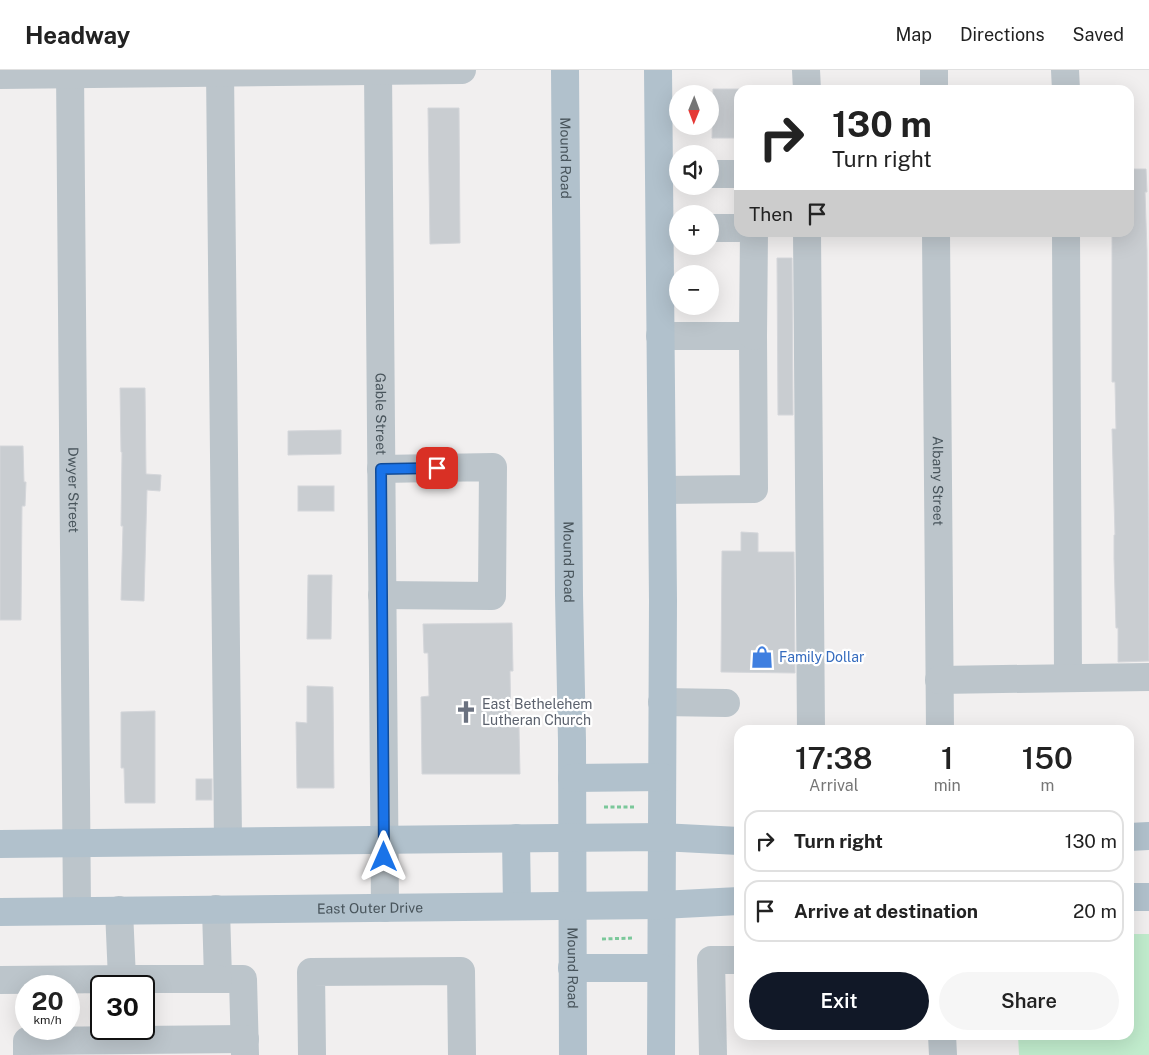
<!DOCTYPE html>
<meta charset="utf-8">
<style>
body{margin:0;font-family:"Public Sans",sans-serif;background:#f6f6f6;color:#222;height:100vh;display:flex;flex-direction:column;font-size:19px;white-space:nowrap}
*{box-sizing:border-box;margin:0}
p{font-size:16px;color:#767676}
.icon{flex:none;width:28px;height:28px;fill:none;stroke:currentColor;stroke-width:2;stroke-linecap:round;stroke-linejoin:round}
.map{position:relative;flex:1;overflow:hidden}
.panel{position:absolute;left:734px;top:655px;width:400px;height:315px;display:flex;flex-direction:column;background:#fff;border-radius:15px;box-shadow:0 5px 20px #0002}
.panel>*{flex:none}
.top-card{position:absolute;left:734px;top:15px;width:400px;height:152px;border-radius:15px;box-shadow:0 5px 20px #0002;background:#fff;color:#222;overflow:hidden}
.needle{width:32px;rotate:181deg}
.tools{position:absolute;left:669px;top:15px;display:grid;gap:10px}
.tools a{display:grid;place-items:center;width:50px;height:50px;border-radius:50%;background:#fff;box-shadow:0 5px 20px #0002;font-size:25px}
.speed{position:absolute;left:15px;top:905px;display:flex;gap:10px;font-size:25px;font-weight:700;text-align:center}
.speed>*{display:grid;place-content:center;width:65px;height:65px;border-radius:50%;background:#fff;box-shadow:0 5px 20px #0002;line-height:1}
.speed small{font-size:12px;font-weight:400}
.speed .limit{border:2px solid #111;border-radius:8px;background:#fff;color:#111}
.pin{position:absolute;display:grid;place-items:center;width:42px;height:42px;color:#fff;margin:-21px;border-radius:10px;box-shadow:0 2px 8px #0006}
.me{position:absolute;width:55px;margin:-28px;rotate:0deg;stroke-linejoin:round;filter:drop-shadow(0 0 4px #0008)}
.turn{display:flex;align-items:center;gap:18px;height:105px;padding:0 15px;font-size:22px}
.turn .icon{width:65px;height:65px;stroke-width:2.5}
.turn b{display:block;font-size:35px;line-height:42px}
.then{display:flex;align-items:center;height:48px;padding:0 15px;background:#0003;gap:10px;font-size:19px}
.eta{display:flex;justify-content:space-evenly;align-items:center;height:85px;text-align:center}
.eta b{font-size:30px;font-weight:600;line-height:35px}
.action{display:flex;gap:10px;margin-top:auto;padding:10px 15px}
.action a{flex:1;height:58px;border-radius:30px;background:#111827;color:#fff;font-size:20px;font-weight:600;line-height:58px;text-align:center}
.action a+a{background:#f6f6f6;color:#222}
ul{padding:0;list-style:none}
li{display:flex;align-items:center;gap:15px;height:62px;margin:0 10px 8px;padding:0 5px;border:2px solid #e0e0e0;border-radius:15px}
li div{flex:1}
li b{display:block;font-size:19px}
li em{font-style:normal}
header{display:flex;align-items:center;gap:30px;box-sizing:border-box;height:70px;padding:0 25px;background:#fff;border-bottom:1px solid #e0e0e0}
header strong{font-size:24px}
nav{display:flex;gap:28px;margin-inline-start:auto;font-size:18px}
.map>svg:first-child{display:block}
.green{fill:#c1eccd}
.building{fill:#c9cdd1;stroke:#d4d6da}
.lines{fill:none;stroke-linecap:round;stroke-linejoin:round}
.path{stroke:#7bc89a;stroke-width:3;stroke-dasharray:4 2.5;stroke-linecap:butt}
.minor{stroke:#bcc5cb;stroke-width:28}
.major{stroke:#b1c1cc;stroke-width:28}
.route-casing{stroke:#114b97;stroke-width:12}
.route{stroke:#1a73e8;stroke-width:9}
.labels{text-anchor:middle;stroke-width:4.5;stroke-linejoin:round;paint-order:stroke}
.street-label{font-size:14px;fill:#48545b;stroke:#fff}
.shop-label{font-size:14px;fill:#366cbe;stroke:#fff;text-anchor:start}
.worship-label{font-size:14px;fill:#5b616d;stroke:#fff;text-anchor:start}
</style>
<header>
<strong>Headway</strong>
<nav><a>Map</a><a>Directions</a><a>Saved</a></nav>
</header>
<div class="map">
<svg width="1149" height="985" viewBox="0 0 1149 985">
<rect width="100%" height="100%" fill="#f1efef"/>
<!-- green -->
<path class="green" d="M1129 864H1149V985H1019L1018 965H1129Z"/>
<!-- building -->
<g class="building">
<path d="M713 19H739V68H712Z"/>
<path d="M428 38H459L460 173 430 174Z"/>
<path d="M1129 99H1146L1147 122H1145L1147 181 1149 591 1118 592V558H1116L1114 488V465H1115L1112 359H1116L1115 312H1112V162H1129Z"/>
<path d="M777 188H792L793 345H778Z"/>
<path d="M120 318H145L146 404 161 405 160 421 147 420 144 531 121 530 123 456H121L122 382H121Z"/>
<path d="M341 360V384L288 385V361Z"/>
<path d="M0 376H23L24 412H26L25 436H22L21 550H0Z"/>
<rect x="298" y="416" width="36" height="25"/>
<path d="M741 462 758 463V482H794L795 603 721 602 722 481H741Z"/>
<path d="M308 505H332L331 569H307Z"/>
<path d="M512 553 513 601H510L511 657H519L520 704H422L421 627 429 626 428 583H424L423 554Z"/>
<path d="M307 616 333 617 334 718H297L296 652 307 653Z"/>
<path d="M155 641V733H125L124 698H121V642Z"/>
<rect x="196" y="709" width="16" height="21"/>
</g>
<g class="lines">
<!-- path -->
<g class="path">
<path d="M604 737H636"/>
<path d="M602 869 634 868"/>
</g>
<!-- minor -->
<g class="minor">
<path id="s1" d="M70 0 77 841"/>
<path d="M220 0 228 771"/>
<path id="s2" d="M378 0 385 838"/>
<path d="M806 0 807 20"/>
<path d="M934 0V20"/>
<path d="M1065 0 1066 20"/>
<path d="M0 5 462 0"/>
<path d="M710 104H739"/>
<path d="M710 158H739"/>
<path d="M807 162 811 660"/>
<path id="s3" d="M936 162 940 660"/>
<path d="M1066 162 1068 608"/>
<path d="M660 266H753L754 419 662 420"/>
<path d="M753 266 754 162"/>
<path d="M381 399 493 397 492 526 382 525"/>
<path d="M939 610 1149 607"/>
<path d="M662 632 726 633"/>
<path d="M216 839 218 909H243L245 985"/>
<path d="M122 909H218"/>
<path d="M0 910 122 909 119 840"/>
<path d="M942 965 943 985"/>
<path d="M27 985V971L245 969"/>
<path d="M312 985 311 902 461 901 462 985"/>
<path d="M713 985 711 890H739"/>
</g>
<!-- major -->
<g class="major">
<path id="s4" d="M565 0 569 525 572 671 573 985"/>
<path d="M658 0 663 530 661 985"/>
<path d="M572 708 662 707"/>
<path d="M1129 767 1149 766"/>
<path d="M516 768 517 836"/>
<path d="M0 774 661 767 739 771"/>
<path d="M1129 827H1149"/>
<path id="s5" d="M0 842 661 835 739 831"/>
<path d="M572 898H661"/>
</g>
</g>
<g class="lines">
<defs>
<path id="route" d="M384 787 381 399 437 398"/>
</defs>
<!-- route casing -->
<use href="#route" class="route-casing"/>
<!-- route -->
<use href="#route" class="route"/>
</g>
<!-- icons -->
<defs>
<symbol id="shop-bare" viewBox="-9 -9 18 18"><path d="M-5-2.5h2.3a2.7 3.5 0 0 1 5.4 0H5L5.5 6h-11ZM-1.5-2.5h3a1.5 2.3 0 0 0-3 0Z" fill="#3f7fe0" stroke="#fff" stroke-width="2.5" paint-order="stroke"/></symbol>
<symbol id="church-bare" viewBox="-9 -9 18 18"><path d="M-1.2-6h2.4v3.5h3.3v2.4h-3.3V6h-2.4V-.1h-3.3v-2.4h3.3Z" fill="#6b7280" stroke="#fff" stroke-width="2.5" paint-order="stroke"/></symbol>
</defs>
<g fill-rule="evenodd">
<use href="#shop-bare" x="746" y="571" width="32" height="32"/>
<use href="#church-bare" x="450" y="626" width="32" height="32"/>
</g>
<g class="labels">
<!-- street labels -->
<g class="street-label">
<text dy="5" stroke="none"><textPath href="#s4" startOffset="88">Mound Road</textPath></text>
<text dy="5" stroke="none"><textPath href="#s2" startOffset="344">Gable Street</textPath></text>
<text dy="5" stroke="none"><textPath href="#s3" startOffset="249">Albany Street</textPath></text>
<text dy="5" stroke="none"><textPath href="#s1" startOffset="420">Dwyer Street</textPath></text>
<text dy="5" stroke="none"><textPath href="#s4" startOffset="492">Mound Road</textPath></text>
<text dy="5" stroke="none"><textPath href="#s5" startOffset="370">East Outer Drive</textPath></text>
<text dy="5" stroke="none"><textPath href="#s4" startOffset="898">Mound Road</textPath></text>
</g>
<!-- shop labels -->
<g class="shop-label">
<text x="779" y="592">Family Dollar</text>
</g>
<!-- worship labels -->
<g class="worship-label">
<text x="482" y="639">East Bethelehem<tspan x="482" dy="16">Lutheran Church</tspan></text>
</g>
</g>
</svg>
<div class="tools">
<a><svg class="needle" viewBox="-14 -14 28 28"><path d="M0-13l5 13h-10z" fill="#e53935"/><path d="M0 13l5-13h-10z" fill="#767676"/></svg></a>
<a><svg class="icon" aria-label="sound" viewBox="0 0 24 24"><path d="M4 9h4l5-4v14l-5-4H4zM17 9q2 3 0 6"/></svg></a>
<a>+</a>
<a>−</a>
</div>
<div class="speed"><div>20<small>km/h</small></div><div class="limit">30</div></div>
<div class="pin" style="left:437px;top:398px;background:#d93025"><svg class="icon" aria-label="arrive" viewBox="0 0 24 24"><path d="M6 21V4h12l-3 4 3 4H6"/></svg></div>
<svg class="me" style="left:384px;top:787px" viewBox="-20 -20 40 40"><path d="M0-17L14 15 0 8-14 15z" fill="#1a73e8" stroke="#fff" stroke-width="4"/></svg>
<div class="top-card">
<div class="turn"><svg class="icon" aria-label="right" viewBox="0 0 24 24"><path d="M7 20v-9h11M14 6l5 5-5 5"/></svg><div><b>130 m</b>Turn right</div></div>
<div class="then">Then<svg class="icon" aria-label="arrive" viewBox="0 0 24 24"><path d="M6 21V4h12l-3 4 3 4H6"/></svg></div>
</div>
<section class="panel">
<div class="eta">
<div><b>17:38</b><p>Arrival</p></div>
<div><b>1</b><p>min</p></div>
<div><b>150</b><p>m</p></div>
</div>
<ul>
<li><svg class="icon" aria-label="right" viewBox="0 0 24 24"><path d="M7 20v-9h11M14 6l5 5-5 5"/></svg><div><b>Turn right</b></div><em>130 m</em></li>
<li><svg class="icon" aria-label="arrive" viewBox="0 0 24 24"><path d="M6 21V4h12l-3 4 3 4H6"/></svg><div><b>Arrive at destination</b></div><em>20 m</em></li>
</ul>
<div class="action"><a>Exit</a><a>Share</a></div>
</section>
</div>
